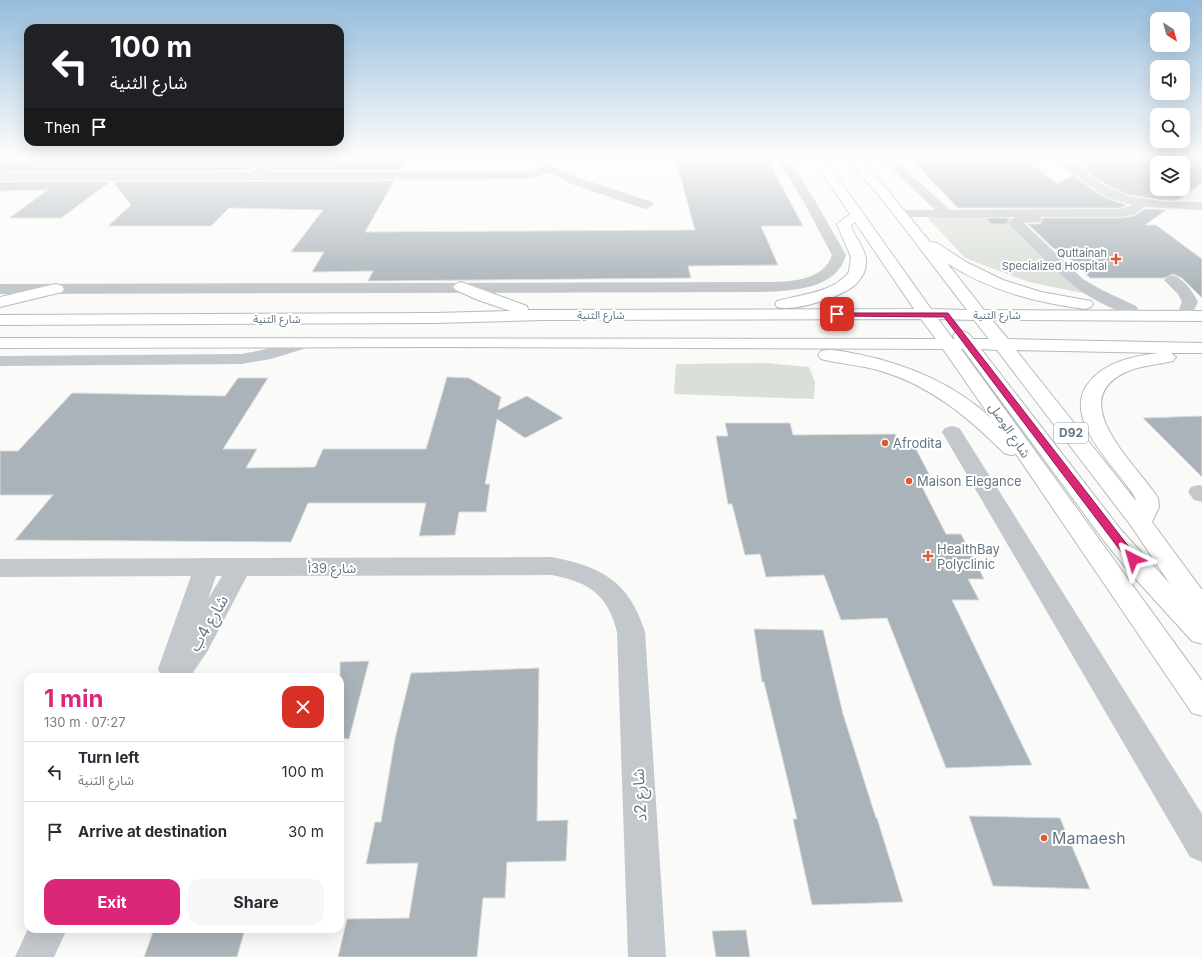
<!DOCTYPE html>
<meta charset="utf-8">
<style>
body{margin:0;font-family:Inter,"Noto Sans Arabic",sans-serif;background:#f7f7f7;color:#2b2b33;height:100vh;display:flex;flex-direction:column;font-size:15px;white-space:nowrap}
*{box-sizing:border-box;margin:0}
p{font-size:13px;color:#7c7c81}
.icon{flex:none;width:22px;height:22px;fill:none;stroke:currentColor;stroke-width:2;stroke-linecap:round;stroke-linejoin:round}
.map{position:relative;flex:1;overflow:hidden}
.panel{position:absolute;left:24px;top:673px;width:320px;height:260px;display:flex;flex-direction:column;background:#fff;border-radius:12px;box-shadow:0 4px 16px #0002}
.panel>*{flex:none}
.hud{position:absolute;left:24px;top:24px;width:320px;height:122px;border-radius:12px;box-shadow:0 4px 16px #0002;background:#202124;color:#fff;overflow:hidden}
.needle{width:26px;rotate:144deg}
.fabs{position:absolute;left:1150px;top:12px;display:grid;gap:8px}
.fabs a{display:grid;place-items:center;width:40px;height:40px;border-radius:8px;background:#fff;box-shadow:0 4px 16px #0002;font-size:20px}
.pin{position:absolute;display:grid;place-items:center;width:34px;height:34px;color:#fff;margin:-17px;border-radius:8px;box-shadow:0 2px 6px #0006}
.me{position:absolute;width:44px;margin:-22px;rotate:320deg;stroke-linejoin:round;filter:drop-shadow(0 0 3px #0008)}
.turn{display:flex;align-items:center;gap:14px;height:84px;padding:0 20px;font-size:18px}
.turn .icon{width:52px;height:52px;stroke-width:2.5}
.turn b{display:block;font-size:28px;line-height:34px}
.then{display:flex;align-items:center;height:38px;padding:0 20px;background:#0003;gap:8px;font-size:15px}
.round{display:grid;place-items:center;flex:none;width:42px;height:42px;border-radius:12px;background:#f7f7f7}
.summary{display:flex;align-items:center;justify-content:space-between;height:68px;padding:0 20px}
h1{font-size:24px;font-weight:700;line-height:30px;color:#db2777}
.cta{display:flex;gap:8px;margin-top:auto;padding:8px 20px}
.cta a{flex:1;height:46px;border-radius:12px;background:#db2777;color:#fff;font-size:16px;font-weight:700;line-height:46px;text-align:center}
.cta a+a{background:#f7f7f7;color:#2b2b33}
ul{padding:0;list-style:none}
li{display:flex;align-items:center;gap:12px;height:60px;padding:0 20px;border-top:1px solid #e1e1e2}
li div{flex:1}
li b{display:block;font-size:15px}
li em{font-style:normal}
.map>svg:first-child{display:block}
.green{fill:#dadfd7}
.building{fill:#aab3b9;stroke:#dcdcda;fill-rule:evenodd}
.lines{fill:none;stroke-linecap:round;stroke-linejoin:round}
.major-casing{stroke:#b5babe;stroke-width:2}
.minor{fill:#c3c8cc;fill-rule:evenodd}
.major{fill:#fff;fill-rule:evenodd}
.route{fill:#db2777;stroke:#8e194d}
.poi-dot{fill:#e4572e;stroke:#fff;stroke-width:1.5}
.labels{text-anchor:middle;stroke-width:4;stroke-linejoin:round;paint-order:stroke}
.far-poi-label{font-size:11px;fill:#657683;stroke:#fff;text-anchor:end}
.far-street-label{font-size:11px;fill:#657683;stroke:#fff}
.shield{fill:#fff;stroke:#939fa8;stroke-width:1}
.shield-label{font-size:12px;font-weight:bold;fill:#657683}
.street-label{font-size:13px;fill:#657683;stroke:#fff}
.poi-label{font-size:13px;fill:#657683;stroke:#fff;text-anchor:start}
.near-street-label{font-size:16px;fill:#657683;stroke:#fff}
.near-poi-label{font-size:16px;fill:#657683;stroke:#fff;text-anchor:start}
</style>
<div class="map">
<svg width="1202" height="957" viewBox="0 0 1202 957">
<rect width="100%" height="100%" fill="#fafaf8"/>
<!-- green -->
<g class="green">
<path d="M1003 215 1092 295 1029 282 965 258 926 216Z"/>
<path d="M765 363 809 367 815 382 814 399 674 394 676 364Z"/>
</g>
<!-- building -->
<g class="building">
<path d="M0 157H265L251 170 0 172Z"/>
<path d="M280 157H352L350 160H406L400 170H268Z"/>
<path d="M675 157H766L803 226H761L778 265 688 266 691 278 368 281 373 271 312 272 324 252H291L323 210 229 208 211 226H108L131 205 113 182 394 181 365 232 695 230Z"/>
<path d="M909 157H1021L1058 184 1073 175 1097 193 1109 199 1127 205 1120 208H958Z"/>
<path d="M1103 157H1132L1160 163 1171 157H1202V183L1178 200H1164L1129 195 1107 185 1083 169ZM1157 163H1183V189H1157Z"/>
<path d="M0 182H110L61 218H9L48 190 0 191Z"/>
<path d="M1145 209 1166 210 1145 225H1156L1202 259V298L1182 278 1173 274 1164 278H1090L1059 249H1054L1028 224H1040L1043 218H1120L1134 216Z"/>
<path d="M986 218H1010L1007 222 1008 224H991Z"/>
<path d="M447 377 469 378 501 397 498 410 527 396 563 418 525 438 497 419 485 484H490L486 512H459L455 535 419 536 426 503H308L291 542 15 540 53 495H0V451H18L72 393 225 396 238 378H268L223 449H257L246 468 315 467 323 449H426Z"/>
<path d="M1202 416V477L1143 418Z"/>
<path d="M725 423H790L793 435 895 434 902 447H915L932 480 919 481 946 534H961L984 579H968L979 600H952L1032 765 946 768 887 618 841 620 824 575 766 577 760 554 745 555 732 504H728L716 436H728Z"/>
<path d="M754 629 823 630 843 714 876 818H877L903 902 812 905 793 819H797L764 682H762Z"/>
<path d="M369 661 349 739 340 738V662Z"/>
<path d="M539 668 537 821 568 820 566 861 507 862 505 898H483L477 957H338L347 919 409 918 418 863 366 864 375 822H381L395 739 411 673Z"/>
<path d="M969 816 1060 818 1090 889 993 886Z"/>
<path d="M154 929H245L237 957H144Z"/>
<path d="M746 930 750 957H716L712 931Z"/>
</g>
<g class="lines">
<defs>
<g id="major">
<path d="M811 157H823L931 309 967 310 896 217 871 186 843 157H855L879 180 930 242 937 243 966 262 1003 280 1041 292 1091 301 1093 304 1091 307 1085 309C1036 303 988 290 947 263L984 310 1202 311V321L992 320 1008 339 1202 343V353H1171L1176 357 1173 361C1157 365 1141 365 1126 372 1063 401 1137 465 1158 498L1159 507 1152 522 1202 590V644L1192 641 1131 574 1105 542 963 349H961L1202 681V716L1192 713 1016 454 1011 455 1004 453C968 417 931 386 881 371 861 365 841 364 821 359L818 355 821 351C832 348 845 352 857 354 907 364 954 384 991 418L943 349 440 347 0 348V338L936 339 921 319 542 320 435 323 0 325V315L435 313 511 311 478 300 456 290 453 287 456 284 461 282 527 306 528 310 914 309 855 222 851 225 852 229C856 239 867 251 866 263 866 271 861 279 856 284 842 297 795 312 777 307L775 304 777 301C802 294 833 293 849 272L851 257 837 224 850 214ZM938 319 974 320 989 339H973C968 332 965 330 956 332L953 336 955 339H953ZM981 349 997 350 1132 527 1170 584 1121 530ZM1016 350 1160 353C1133 356 1103 362 1087 385 1065 416 1107 459 1125 483 1129 489 1135 495 1136 501Z"/>
<path d="M56 284 62 286 64 289 62 292 0 307V297Z"/>
</g>
</defs>
<!-- major casing -->
<use href="#major" class="major-casing"/>
<!-- minor -->
<g class="minor">
<path d="M267 157H279L265 172H526L535 170 546 164 579 178 652 202 653 205 647 209 642 208 571 184 548 172 539 176 526 179 0 181V173L252 172Z"/>
<path d="M775 157H787L813 197 846 255C837 290 790 291 760 292L0 294V284L760 282C784 282 823 283 832 255L801 197Z"/>
<path d="M880 157H892L950 210 1120 209 1132 205 1109 198 1098 192 1050 157H1063L1106 186 1129 196 1164 202H1202V210L1145 207 1134 215 1120 217H1040L1042 219 1040 222 1024 223 1083 279 1102 290 1136 306 1138 309 1136 312 1130 314C1080 302 1045 259 1010 225L1008 222 1014 217H896L894 214 901 210H935Z"/>
<path d="M1172 275C1185 279 1192 291 1198 302L1193 312 1187 314 1181 312 1179 309 1182 302 1178 294 1164 280 1167 277Z"/>
<path d="M307 337 313 338 316 342 313 346 271 359 241 364 0 366V356L241 354 262 350Z"/>
<path d="M952 426 959 428 962 432 1202 814V862L1190 857 942 432 945 428Z"/>
<path d="M1199 485 1202 486V502L1194 500 1188 492 1191 487Z"/>
<path d="M552 557C602 567 629 581 645 632L666 957H628L617 632C608 595 589 582 552 575L247 576 207 652 190 677H160L161 675 158 669 191 576 0 577V559ZM216 576H222L208 599Z"/>
<path d="M28 929H67L54 957H15Z"/>
</g>
<!-- major -->
<use href="#major" class="major"/>
</g>
<!-- sky -->
<linearGradient id="sky" x2="0" y2="1"><stop stop-color="#96bcdc"/><stop offset="0.54" stop-color="#fdfdfc"/><stop offset="1" stop-color="#fdfdfc" stop-opacity="0"/></linearGradient>
<rect width="1202" height="291" fill="url(#sky)"/>
<!-- route -->
<path class="route" d="M835 313H948L1136 556 1138 559 1136 562H1129L944 317 837 316 835 315Z"/>
<!-- markers -->
<g class="poi-dot">
<path d="M1114 253h4v4h4v4h-4v4h-4v-4h-4v-4h4z"/>
<circle cx="885" cy="443" r="4"/>
<circle cx="909" cy="481" r="4"/>
<path d="M926 550h4v4h4v4h-4v4h-4v-4h-4v-4h4z"/>
<circle cx="1044" cy="838" r="4"/>
</g>
<g class="labels">
<!-- far-poi labels -->
<g class="far-poi-label">
<text x="1107" y="257">Quttainah<tspan x="1107" dy="13">Specialized Hospital</tspan></text>
</g>
<!-- far-street labels -->
<g class="far-street-label">
<text x="601" y="319">شارع الثنية</text>
<text x="997" y="319">شارع الثنية</text>
<text x="277" y="323">شارع الثنية</text>
</g>
<!-- shield labels -->
<rect class="shield" x="1054" y="423" width="34" height="20" rx="3"/>
<g class="shield-label">
<text x="1071" y="437">D92</text>
</g>
<!-- street labels -->
<g class="street-label">
<text transform="translate(1010 430) rotate(56)" y="5">شارع الوصل</text>
<text x="332" y="573">شارع 39أ</text>
</g>
<!-- poi labels -->
<g class="poi-label">
<text x="893" y="448">Afrodita</text>
<text x="917" y="486">Maison Elegance</text>
<text x="937" y="554">HealthBay<tspan x="937" dy="15">Polyclinic</tspan></text>
</g>
<!-- near-street labels -->
<g class="near-street-label">
<text transform="translate(208 623) rotate(-60)" y="6">شارع 4ب</text>
<text transform="translate(639 795) rotate(-93)" y="6">شارع 2د</text>
</g>
<!-- near-poi labels -->
<g class="near-poi-label">
<text x="1052" y="844">Mamaesh</text>
</g>
</g>
</svg>
<div class="fabs">
<a><svg class="needle" viewBox="-14 -14 28 28"><path d="M0-13l5 13h-10z" fill="#e53935"/><path d="M0 13l5-13h-10z" fill="#7c7c81"/></svg></a>
<a><svg class="icon" aria-label="sound" viewBox="0 0 24 24"><path d="M4 9h4l5-4v14l-5-4H4zM17 9q2 3 0 6"/></svg></a>
<a><svg class="icon" aria-label="search" viewBox="0 0 24 24"><circle cx="10" cy="10" r="6"/><path d="M15 15l6 6"/></svg></a>
<a><svg class="icon" aria-label="layers" viewBox="0 0 24 24"><path d="M12 4l9 5-9 5-9-5zM3 14l9 5 9-5"/></svg></a>
</div>
<div class="pin" style="left:837px;top:314px;background:#d93025"><svg class="icon" aria-label="arrive" viewBox="0 0 24 24"><path d="M6 21V4h12l-3 4 3 4H6"/></svg></div>
<svg class="me" style="left:1133px;top:559px" viewBox="-20 -20 40 40"><path d="M0-17L14 15 0 8-14 15z" fill="#db2777" stroke="#fff" stroke-width="4"/></svg>
<div class="hud">
<div class="turn"><svg class="icon" aria-label="left" viewBox="0 0 24 24"><path d="M17 20v-9H6M10 6l-5 5 5 5"/></svg><div><b>100 m</b>شارع الثنية</div></div>
<div class="then">Then<svg class="icon" aria-label="arrive" viewBox="0 0 24 24"><path d="M6 21V4h12l-3 4 3 4H6"/></svg></div>
</div>
<section class="panel">
<div class="summary"><div><h1>1 min</h1><p>130 m · 07:27</p></div><a class="round" style="background:#d93025;color:#fff"><svg class="icon" aria-label="close" viewBox="0 0 24 24"><path d="M6 6l12 12M18 6L6 18"/></svg></a></div>
<ul>
<li><svg class="icon" aria-label="left" viewBox="0 0 24 24"><path d="M17 20v-9H6M10 6l-5 5 5 5"/></svg><div><b>Turn left</b><p>شارع الثنية</p></div><em>100 m</em></li>
<li><svg class="icon" aria-label="arrive" viewBox="0 0 24 24"><path d="M6 21V4h12l-3 4 3 4H6"/></svg><div><b>Arrive at destination</b></div><em>30 m</em></li>
</ul>
<div class="cta"><a>Exit</a><a>Share</a></div>
</section>
</div>
